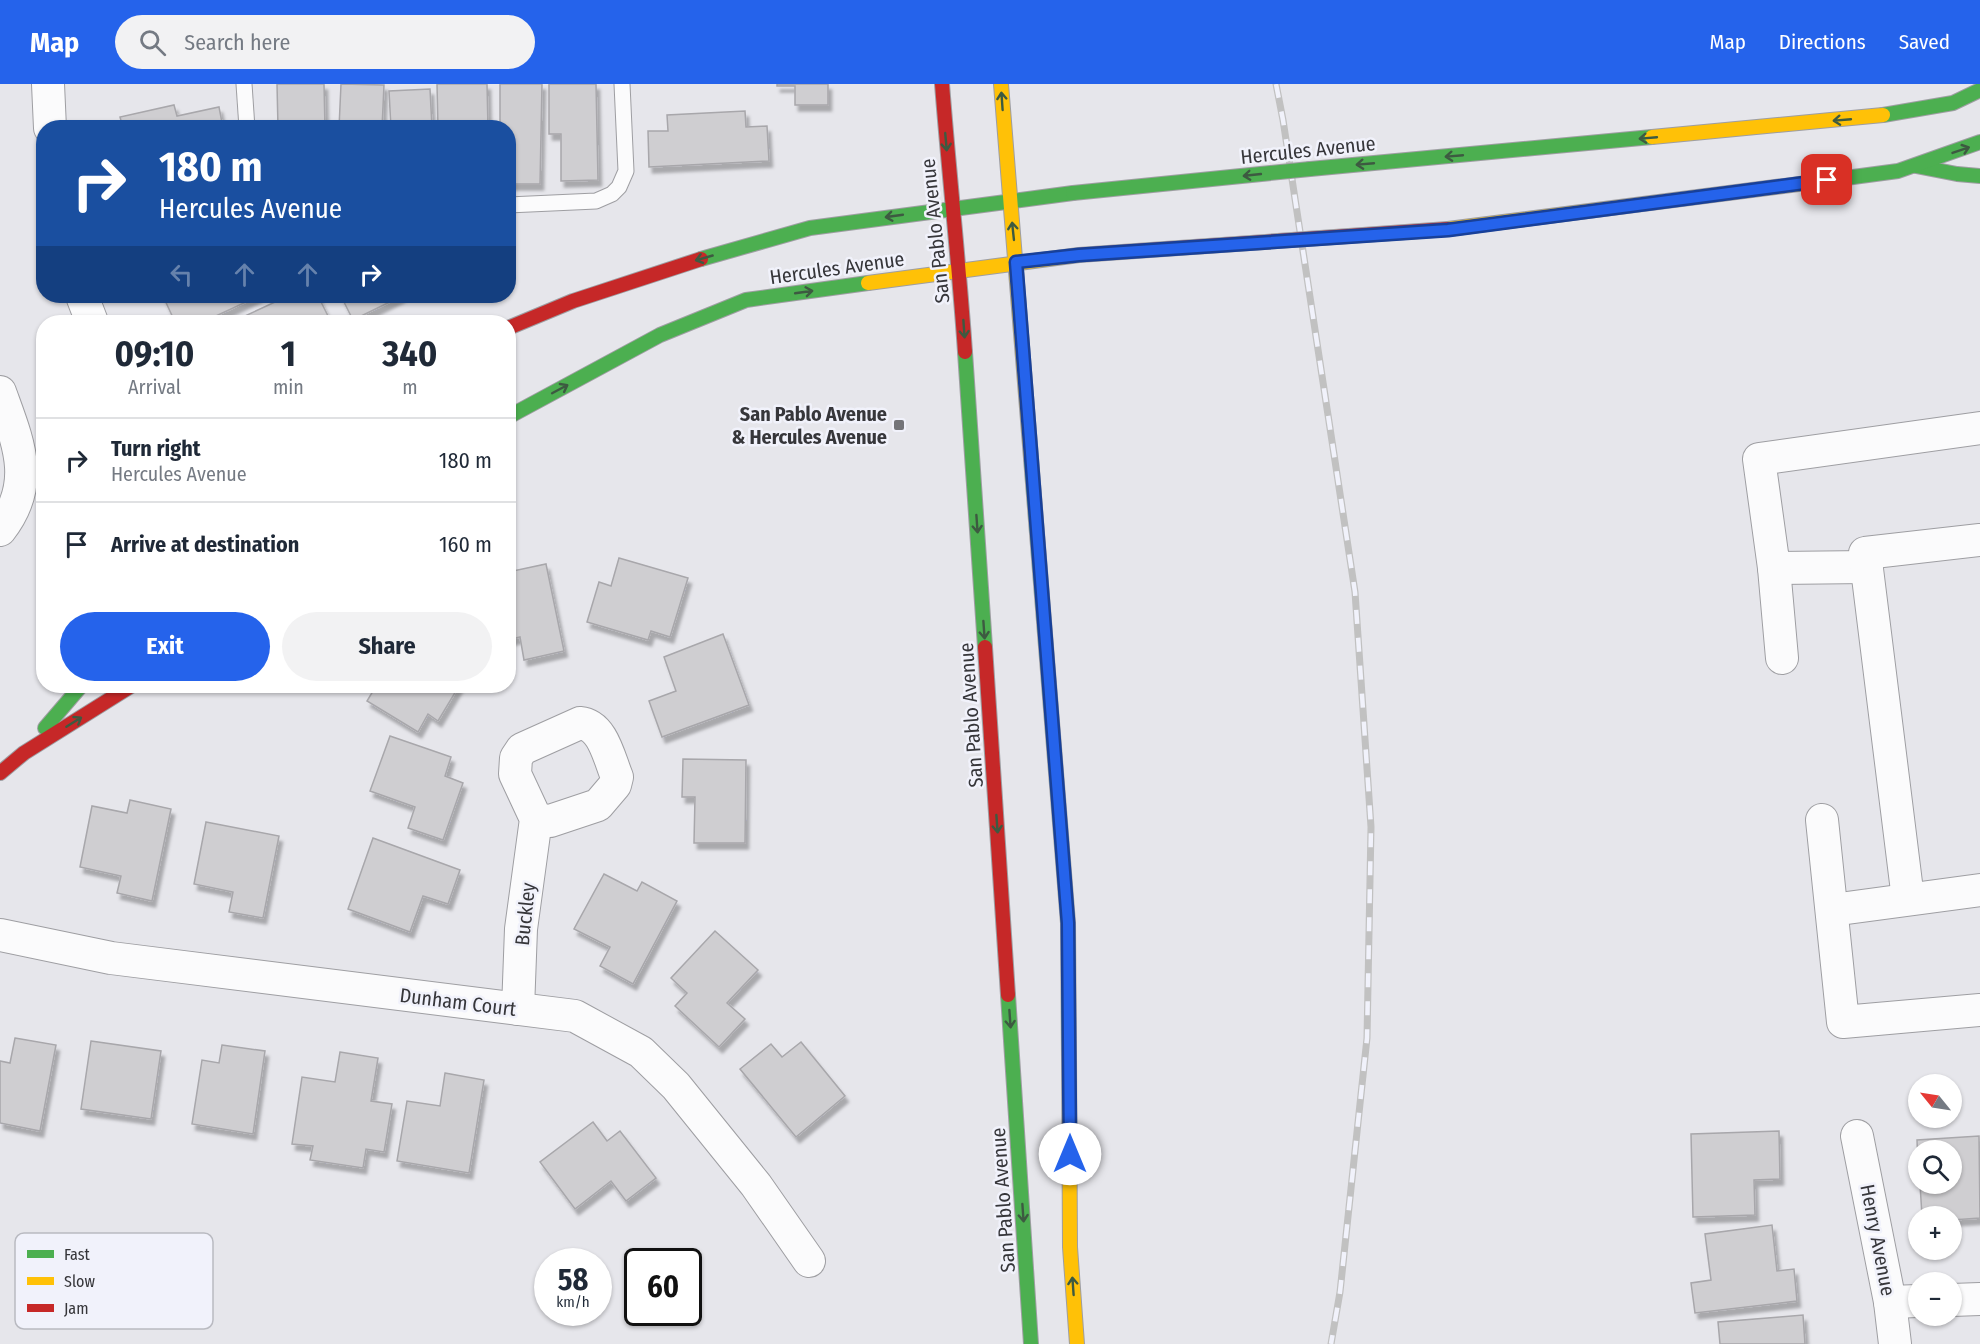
<!DOCTYPE html>
<meta charset="utf-8">
<style>
body{margin:0;font-family:"Fira Sans Condensed",sans-serif;background:#f2f2f3;color:#1f2937;height:100vh;display:flex;flex-direction:column;font-size:22px;white-space:nowrap}
*{box-sizing:border-box;margin:0}
p{font-size:20px;color:#747a83}
.icon{flex:none;width:33px;height:33px;fill:none;stroke:currentColor;stroke-width:2;stroke-linecap:round;stroke-linejoin:round}
.map{position:relative;flex:1;overflow:hidden}
.panel{position:absolute;left:36px;top:231px;width:480px;height:378px;display:flex;flex-direction:column;background:#fff;border-radius:24px;box-shadow:0 2px 4px #0004}
.panel>*{flex:none}
.top-card{position:absolute;left:36px;top:36px;width:480px;height:183px;border-radius:24px;box-shadow:0 2px 4px #0004;background:#1a4fa0;color:#fff;overflow:hidden}
.needle{width:39px;rotate:300deg}
.fabs{position:absolute;left:1908px;top:990px;display:grid;gap:12px}
.fabs a{display:grid;place-items:center;width:54px;height:54px;border-radius:50%;background:#fff;box-shadow:0 2px 4px #0004;font-size:30px}
.speed{position:absolute;left:534px;top:1164px;display:flex;gap:12px;font-size:30px;font-weight:700;text-align:center}
.speed>*{display:grid;place-content:center;width:78px;height:78px;border-radius:50%;background:#fff;box-shadow:0 2px 4px #0004;line-height:1}
.speed small{font-size:15px;font-weight:400}
.speed .limit{border:3px solid #111;border-radius:9px;background:#fff;color:#111}
.pin{position:absolute;display:grid;place-items:center;width:51px;height:51px;color:#fff;margin:-26px;border-radius:12px;box-shadow:0 3px 9px #0006}
.me{position:absolute;width:66px;margin:-33px;rotate:0deg;stroke-linejoin:round;filter:drop-shadow(0 0 4px #0008)}
.turn{display:flex;align-items:center;gap:21px;height:126px;padding:0 24px;font-size:27px}
.turn .icon{width:78px;height:78px;stroke-width:2.5}
.turn b{display:block;font-size:42px;line-height:51px}
.lanes{display:flex;align-items:center;height:57px;padding:0 24px;background:#0003;justify-content:center;gap:30px;direction:ltr}
.lanes .off{opacity:.35}
.eta{display:flex;justify-content:space-evenly;align-items:center;height:102px;text-align:center}
.eta b{font-size:36px;font-weight:700;line-height:42px}
.button{display:flex;gap:12px;margin-top:auto;padding:12px 24px}
.button a{flex:1;height:69px;border-radius:36px;background:#2563eb;color:#fff;font-size:24px;font-weight:700;line-height:69px;text-align:center}
.button a+a{background:#f2f2f3;color:#1f2937}
ul{padding:0;list-style:none}
li{display:flex;align-items:center;gap:18px;height:84px;padding:0 24px;border-top:2px solid #e0e1e3}
li div{flex:1}
li b{display:block;font-size:22px}
li em{font-style:normal}
header{display:flex;align-items:center;gap:36px;box-sizing:border-box;height:84px;padding:0 30px;background:#2563eb;color:#fff}
header strong{font-size:28px}
nav{display:flex;gap:33px;margin-inline-start:auto;font-size:21px}
.search{width:420px;height:54px;background:#f2f2f3;display:flex;align-items:center;gap:15px;box-sizing:border-box;padding:0 21px;border-radius:33px;color:#747a83;font-size:22px}
.map>svg:first-child{display:block}
.building{fill:#cfced1;stroke:#a8a7ab;stroke-width:1.5;filter:url(#shadow)}
.lines{fill:none;stroke-linecap:round;stroke-linejoin:round}
.lane-casing{stroke:#9e9ea2;stroke-width:17}
.street-casing{stroke:#9e9ea2;stroke-width:34}
.fast-casing{stroke:#9e9ea2;stroke-width:16}
.slow-casing{stroke:#9e9ea2;stroke-width:16}
.jam-casing{stroke:#9e9ea2;stroke-width:16}
.lane{stroke:#fbfbfc;stroke-width:15}
.street{stroke:#fbfbfc;stroke-width:32}
.fast{stroke:#4caf50;stroke-width:14}
.slow{stroke:#ffc107;stroke-width:14}
.jam{stroke:#c62828;stroke-width:14}
.rail-casing{stroke:#c1c1c1;stroke-width:7}
.rail{stroke:#f1f2fb;stroke-width:4.5;stroke-dasharray:14;stroke-linecap:butt}
.fast-bridge-casing{stroke:#9e9ea2;stroke-width:16;stroke-linecap:butt}
.jam-bridge-casing{stroke:#9e9ea2;stroke-width:16;stroke-linecap:butt}
.fast-bridge{stroke:#4caf50;stroke-width:14}
.jam-bridge{stroke:#c62828;stroke-width:14}
.oneway{stroke:#3d5a41}
.route-casing{stroke:#184099;stroke-width:15}
.route{stroke:#2563eb;stroke-width:10}
.poi-dot{fill:#747478;stroke:#f1f2fb;stroke-width:2}
.labels{text-anchor:middle;stroke-width:5;stroke-linejoin:round;paint-order:stroke}
.street-label{font-size:20px;fill:#36363a;stroke:#f1f2fb}
.poi-label{font-size:20px;font-weight:bold;fill:#36363a;stroke:#f1f2fb;text-anchor:end}
.key{fill:#f1f2fb;stroke:#b9bac1;stroke-width:1.5}
.key-label{font-size:16px;fill:#36363a}
</style>
<header>
<strong>Map</strong>
<div class="search"><svg class="icon" aria-label="search" viewBox="0 0 24 24"><circle cx="10" cy="10" r="6"/><path d="M15 15l6 6"/></svg>Search here</div>
<nav><a>Map</a><a>Directions</a><a>Saved</a></nav>
</header>
<div class="map">
<svg width="1980" height="1260" viewBox="0 0 1980 1260">
<defs>
<filter id="shadow"><feDropShadow dx="3.5" dy="6" stdDeviation="1.5" flood-color="#0004"/></filter>
</defs>
<rect width="100%" height="100%" fill="#e6e6eb"/>
<!-- building -->
<g class="building">
<path d="M277 0H324L325 44H278Z"/>
<path d="M341 0 384 1 382 44H339Z"/>
<path d="M437 0H487L488 44H438Z"/>
<path d="M500 0H542L540 100H508V44H500Z"/>
<path d="M549 0H596L598 96 561 97V50H549Z"/>
<path d="M777 0H828V21H795V2H777Z"/>
<path d="M430 5 432 44H391L389 7Z"/>
<path d="M174 21 177 32 219 23 223 44H123L120 33Z"/>
<path d="M745 27 746 43 767 42 769 77 649 83 648 47H668L667 31Z"/>
<path d="M163 212H259L203 238H175Z"/>
<path d="M288 212H318L331 238H232Z"/>
<path d="M341 212H402L353 236Z"/>
<path d="M619 474 688 494 670 553 651 547 648 556 587 538 599 498 611 502Z"/>
<path d="M546 480 564 567 524 576 520 553 508 556V488Z"/>
<path d="M723 550 749 621 662 653 649 617 676 607 664 573Z"/>
<path d="M376 602H459L438 637 428 630 418 648 367 617Z"/>
<path d="M390 652 451 673 445 692 463 699 443 756 408 744 415 723 370 707Z"/>
<path d="M683 675 746 676 745 759H694L695 713H682Z"/>
<path d="M130 716 171 725 152 817 117 809 121 792 80 783 92 722 127 729Z"/>
<path d="M206 738 279 752 263 834 229 828 233 808 194 800Z"/>
<path d="M373 754 460 786 448 820 423 812 410 848 348 825Z"/>
<path d="M604 790 637 807 642 798 677 817 633 900 600 882 610 863 574 845Z"/>
<path d="M715 847 758 886 727 919 745 935 719 963 675 922 687 909 671 894Z"/>
<path d="M15 954 56 961 40 1047 0 1039V977L10 979Z"/>
<path d="M91 957 161 967 151 1035 81 1025Z"/>
<path d="M801 958 845 1012 796 1053 740 985 771 960 782 973Z"/>
<path d="M222 961 265 967 253 1050 192 1040 202 976 219 979Z"/>
<path d="M340 968 378 974 371 1017 392 1020 384 1068 366 1065 363 1084 310 1076 313 1062 292 1060 302 993 335 998Z"/>
<path d="M445 989 484 996 469 1089 397 1077 407 1017 440 1022Z"/>
<path d="M593 1038 607 1057 620 1047 656 1094 626 1117 611 1097 575 1125 540 1078Z"/>
<path d="M1779 1047 1780 1095 1754 1096 1755 1131 1693 1133 1691 1050Z"/>
<path d="M1979 1052 1980 1134 1952 1136V1132H1922L1920 1100H1952V1066H1918V1082L1917 1056Z"/>
<path d="M1772 1141 1777 1187 1794 1185 1797 1217 1695 1229 1691 1199 1711 1196 1705 1150Z"/>
<path d="M1803 1231 1805 1260H1720L1718 1238Z"/>
</g>
<g class="lines">
<defs>
<g id="lane">
<path d="M244 0 247 44"/>
<path d="M508 121 596 117 612 110 619 103 626 87 622 0"/>
</g>
<g id="street">
<path d="M48 0 50 44"/>
<path d="M82 212 92 238"/>
<path d="M0 308C18 358 37 399 0 446"/>
<path d="M1867 483 1774 484 1759 375 1980 344"/>
<path d="M1774 484 1782 574"/>
<path d="M1822 736 1843 938 1980 926"/>
<path d="M1908 815 1865 469 1980 456"/>
<path d="M1832 826 1980 806"/>
<path d="M0 851 111 874 575 932 641 968 676 1002 756 1101 809 1177"/>
<path d="M518 925 521 845 536 735 515 690 516 674 522 665 580 639C603 641 609 674 617 693L615 701 598 721 550 737 536 735"/>
<path d="M1857 1052 1890 1218 1895 1260"/>
<path d="M1952 1216 1980 1215"/>
<path d="M1890 1218 1918 1217"/>
</g>
<g id="fast">
<path d="M1883 31 1953 19 1980 6"/>
<path d="M1916 82 1957 90 1980 92"/>
<path d="M1310 85 1652 53"/>
<path d="M1838 95 1898 87 1980 58"/>
<path d="M701 175 810 144 1073 109"/>
<path d="M965 268 985 563"/>
<path d="M508 333 660 251 746 216 868 199"/>
<path d="M1031 374 1068 839 1069 973"/>
<path d="M45 644 81 602"/>
<path d="M1008 911 1031 1260"/>
</g>
<g id="slow">
<path d="M1001 0 1031 374"/>
<path d="M1652 53 1883 31"/>
<path d="M1448 145 1838 95"/>
<path d="M868 199 1079 171"/>
<path d="M1069 973 1070 1163 1077 1260"/>
</g>
<g id="jam">
<path d="M942 0C949 90 959 179 965 268"/>
<path d="M508 244 573 217 701 175"/>
<path d="M985 563 1008 911"/>
<path d="M0 689 24 669 131 602"/>
</g>
</defs>
<!-- lane casing -->
<use href="#lane" class="lane-casing"/>
<!-- street casing -->
<use href="#street" class="street-casing"/>
<!-- fast casing -->
<use href="#fast" class="fast-casing"/>
<!-- slow casing -->
<use href="#slow" class="slow-casing"/>
<!-- jam casing -->
<use href="#jam" class="jam-casing"/>
<!-- lane -->
<use href="#lane" class="lane"/>
<!-- street -->
<use href="#street" class="street"/>
<!-- fast -->
<use href="#fast" class="fast"/>
<!-- slow -->
<use href="#slow" class="slow"/>
<!-- jam -->
<use href="#jam" class="jam"/>
<defs>
<path id="rail" d="M1276 0 1283 36 1355 508 1371 743 1367 954 1340 1208 1331 1260"/>
</defs>
<!-- rail casing -->
<use href="#rail" class="rail-casing"/>
<!-- rail -->
<use href="#rail" class="rail"/>
<defs>
<path id="fast-bridge" d="M1073 109 1310 85"/>
<path id="jam-bridge" d="M1079 171 1448 145"/>
</defs>
<!-- fast-bridge casing -->
<use href="#fast-bridge" class="fast-bridge-casing"/>
<!-- jam-bridge casing -->
<use href="#jam-bridge" class="jam-bridge-casing"/>
<!-- fast-bridge -->
<use href="#fast-bridge" class="fast-bridge"/>
<!-- jam-bridge -->
<use href="#jam-bridge" class="jam-bridge"/>
</g>
<!-- one-way arrows -->
<defs><path id="oneway-shaft" d="M-6 0H5M1.5-3L5.5 0L1.5 3" fill="none" stroke-width="1.6" stroke-linecap="round" stroke-linejoin="round" transform="scale(1.5)"/></defs>
<g class="oneway">
<use href="#oneway-shaft" transform="translate(1002 17) rotate(-94)"/>
<use href="#oneway-shaft" transform="translate(1842 36) rotate(175)"/>
<use href="#oneway-shaft" transform="translate(1648 54) rotate(175)"/>
<use href="#oneway-shaft" transform="translate(946 58) rotate(85)"/>
<use href="#oneway-shaft" transform="translate(1961 66) rotate(-19)"/>
<use href="#oneway-shaft" transform="translate(1454 72) rotate(175)"/>
<use href="#oneway-shaft" transform="translate(1365 80) rotate(175)"/>
<use href="#oneway-shaft" transform="translate(1252 91) rotate(174)"/>
<use href="#oneway-shaft" transform="translate(894 132) rotate(172)"/>
<use href="#oneway-shaft" transform="translate(1013 147) rotate(-96)"/>
<use href="#oneway-shaft" transform="translate(704 174) rotate(164)"/>
<use href="#oneway-shaft" transform="translate(804 208) rotate(-8)"/>
<use href="#oneway-shaft" transform="translate(964 245) rotate(86)"/>
<use href="#oneway-shaft" transform="translate(560 305) rotate(-28)"/>
<use href="#oneway-shaft" transform="translate(977 440) rotate(86)"/>
<use href="#oneway-shaft" transform="translate(984 546) rotate(86)"/>
<use href="#oneway-shaft" transform="translate(74 638) rotate(-32)"/>
<use href="#oneway-shaft" transform="translate(997 740) rotate(86)"/>
<use href="#oneway-shaft" transform="translate(1010 935) rotate(86)"/>
<use href="#oneway-shaft" transform="translate(1023 1129) rotate(86)"/>
<use href="#oneway-shaft" transform="translate(1073 1202) rotate(-94)"/>
</g>
<g class="lines">
<defs>
<path id="route" d="M1070 1070 1068 839 1016 178 1079 171 1448 146 1827 96"/>
</defs>
<!-- route casing -->
<use href="#route" class="route-casing"/>
<!-- route -->
<use href="#route" class="route"/>
</g>
<!-- markers -->
<rect class="poi-dot" x="893" y="335" width="12" height="12" rx="3"/>
<g class="labels">
<!-- street labels -->
<g class="street-label">
<text transform="translate(1308 66) rotate(-6)" y="7">Hercules Avenue</text>
<text transform="translate(935 147) rotate(-96)" y="7">San Pablo Avenue</text>
<text transform="translate(837 184) rotate(-8)" y="7">Hercules Avenue</text>
<text transform="translate(971 631) rotate(-94)" y="7">San Pablo Avenue</text>
<text transform="translate(525 830) rotate(-84)" y="7">Buckley</text>
<text transform="translate(458 918) rotate(7)" y="7">Dunham Court</text>
<text transform="translate(1003 1116) rotate(-94)" y="7">San Pablo Avenue</text>
<text transform="translate(1878 1156) rotate(79)" y="7">Henry Avenue</text>
</g>
<!-- poi labels -->
<g class="poi-label">
<text x="887" y="337">San Pablo Avenue<tspan x="887" dy="23">&amp; Hercules Avenue</tspan></text>
</g>
</g>
<!-- legend -->
<rect x="15" y="1149" width="198" height="96" rx="9" class="key"/>
<rect x="27" y="1166" width="27" height="8" fill="#4caf50"/>
<rect x="27" y="1193" width="27" height="8" fill="#ffc107"/>
<rect x="27" y="1220" width="27" height="8" fill="#c62828"/>
<g class="key-label">
<text x="64" y="1176">Fast</text>
<text x="64" y="1203">Slow</text>
<text x="64" y="1230">Jam</text>
</g>
</svg>
<div class="fabs">
<a><svg class="needle" viewBox="-14 -14 28 28"><path d="M0-13l5 13h-10z" fill="#e53935"/><path d="M0 13l5-13h-10z" fill="#747a83"/></svg></a>
<a><svg class="icon" aria-label="search" viewBox="0 0 24 24"><circle cx="10" cy="10" r="6"/><path d="M15 15l6 6"/></svg></a>
<a>+</a>
<a>−</a>
</div>
<div class="speed"><div>58<small>km/h</small></div><div class="limit">60</div></div>
<div class="pin" style="left:1827px;top:96px;background:#d93025"><svg class="icon" aria-label="arrive" viewBox="0 0 24 24"><path d="M6 21V4h12l-3 4 3 4H6"/></svg></div>
<svg class="me" style="left:1070px;top:1070px" viewBox="-20 -20 40 40"><circle r="19" fill="#fff"/><path d="M0-13L10 11 0 6-10 11z" fill="#2563eb"/></svg>
<div class="top-card">
<div class="turn"><svg class="icon" aria-label="right" viewBox="0 0 24 24"><path d="M7 20v-9h11M14 6l5 5-5 5"/></svg><div><b>180 m</b>Hercules Avenue</div></div>
<div class="lanes"><svg class="icon off" aria-label="left" viewBox="0 0 24 24"><path d="M17 20v-9H6M10 6l-5 5 5 5"/></svg><svg class="icon off" aria-label="ahead" viewBox="0 0 24 24"><path d="M12 20V5M6 11l6-6 6 6"/></svg><svg class="icon off" aria-label="ahead" viewBox="0 0 24 24"><path d="M12 20V5M6 11l6-6 6 6"/></svg><svg class="icon" aria-label="right" viewBox="0 0 24 24"><path d="M7 20v-9h11M14 6l5 5-5 5"/></svg></div>
</div>
<section class="panel">
<div class="eta">
<div><b>09:10</b><p>Arrival</p></div>
<div><b>1</b><p>min</p></div>
<div><b>340</b><p>m</p></div>
</div>
<ul>
<li><svg class="icon" aria-label="right" viewBox="0 0 24 24"><path d="M7 20v-9h11M14 6l5 5-5 5"/></svg><div><b>Turn right</b><p>Hercules Avenue</p></div><em>180 m</em></li>
<li><svg class="icon" aria-label="arrive" viewBox="0 0 24 24"><path d="M6 21V4h12l-3 4 3 4H6"/></svg><div><b>Arrive at destination</b></div><em>160 m</em></li>
</ul>
<div class="button"><a>Exit</a><a>Share</a></div>
</section>
</div>
